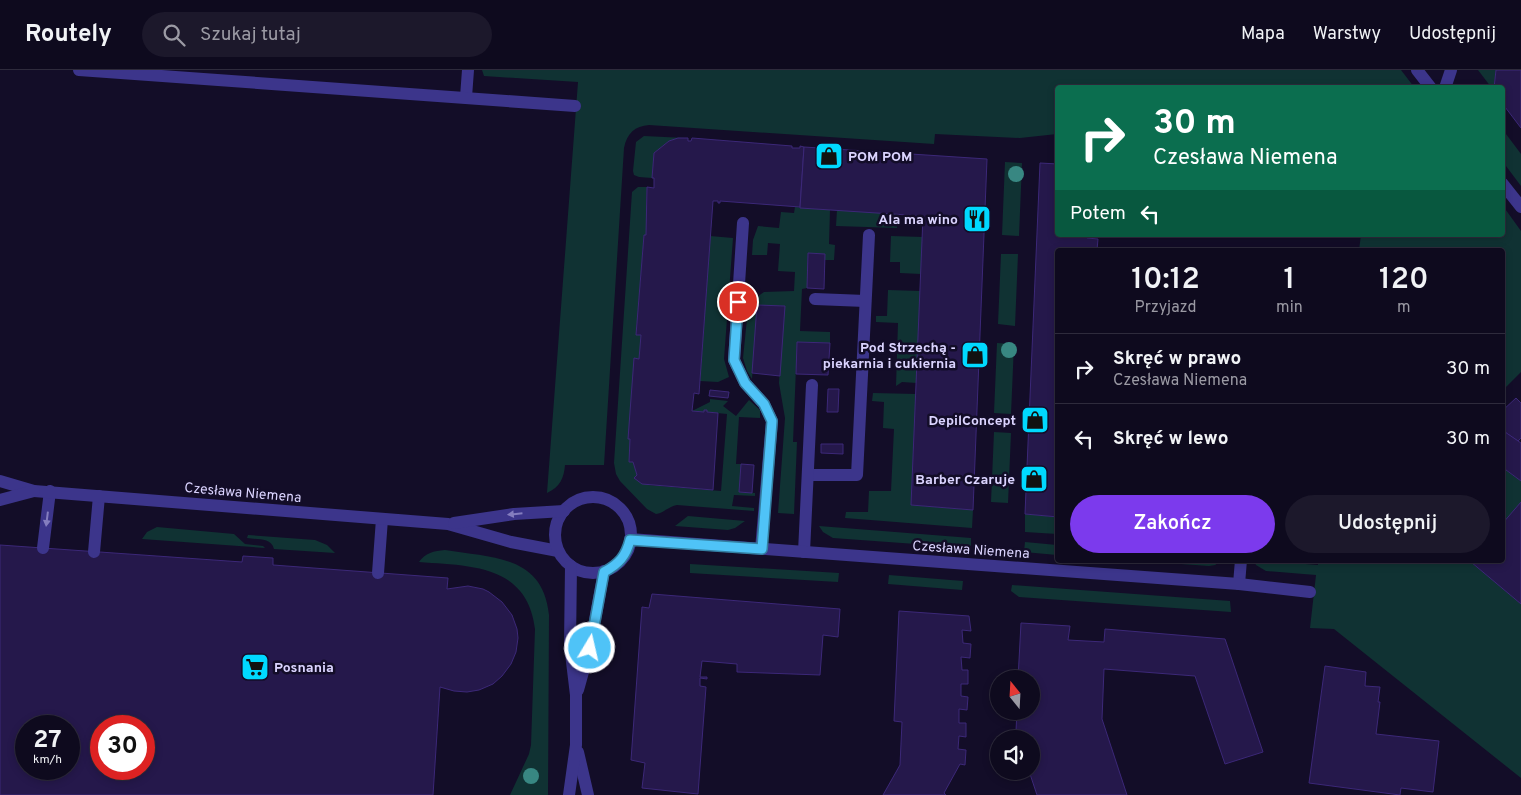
<!DOCTYPE html>
<html lang="pl">
<meta charset="utf-8">
<style>
body{margin:0;font-family:Overpass,sans-serif;background:#1c182b;color:#f1f3f6;height:100vh;display:flex;flex-direction:column;font-size:19px;white-space:nowrap}
*{box-sizing:border-box;margin:0}
p{font-size:16px;color:#9b9aa4}
.icon{flex:none;width:28px;height:28px;fill:none;stroke:currentColor;stroke-width:2;stroke-linecap:round;stroke-linejoin:round}
.map{position:relative;flex:1;overflow:hidden}
.side{position:absolute;left:1055px;top:178px;width:450px;height:315px;display:flex;flex-direction:column;background:#0e0a1e;border-radius:5px;box-shadow:0 2px 8px #0003,0 0 0 1px #2e2b3c}
.side>*{flex:none}
.guide{position:absolute;left:1055px;top:15px;width:450px;height:152px;border-radius:5px;box-shadow:0 2px 8px #0003,0 0 0 1px #2e2b3c;background:#0b6e4f;color:#fff;overflow:hidden}
.needle{width:32px;rotate:342deg}
.buttons{position:absolute;left:990px;top:600px;display:grid;gap:10px}
.buttons a{display:grid;place-items:center;width:50px;height:50px;border-radius:50%;background:#0e0a1e;box-shadow:0 2px 8px #0003,0 0 0 1px #2e2b3c;font-size:25px}
.speed{position:absolute;left:15px;top:645px;display:flex;gap:10px;font-size:25px;font-weight:700;text-align:center}
.speed>*{display:grid;place-content:center;width:65px;height:65px;border-radius:50%;background:#0e0a1e;box-shadow:0 2px 8px #0003,0 0 0 1px #2e2b3c;line-height:1}
.speed small{font-size:12px;font-weight:400}
.speed .limit{border:8px solid #d22;background:#fff;color:#111}
.pin{position:absolute;display:grid;place-items:center;width:42px;height:42px;color:#fff;margin:-21px;border:2px solid #fff;border-radius:50%;box-shadow:0 1px 5px #0007}
.me{position:absolute;width:55px;margin:-28px;rotate:9deg;stroke-linejoin:round;filter:drop-shadow(0 0 4px #0008)}
.turn{display:flex;align-items:center;gap:18px;height:105px;padding:0 15px;font-size:22px}
.turn .icon{width:65px;height:65px;stroke-width:2.5}
.turn b{display:block;font-size:35px;line-height:42px}
.then{display:flex;align-items:center;height:48px;padding:0 15px;background:#0003;gap:10px;font-size:19px}
.eta{display:flex;justify-content:space-evenly;align-items:center;height:85px;text-align:center}
.eta b{font-size:30px;font-weight:600;line-height:35px}
.cta{display:flex;gap:10px;margin-top:auto;padding:10px 15px}
.cta a{flex:1;height:58px;border-radius:30px;background:#7c3aed;color:#fff;font-size:20px;font-weight:600;line-height:58px;text-align:center}
.cta a+a{background:#1c182b;color:#f1f3f6}
ul{padding:0;list-style:none}
li{display:flex;align-items:center;gap:15px;height:70px;padding:0 15px;border-top:1px solid #2e2b3c}
li div{flex:1}
li b{display:block;font-size:19px}
li em{font-style:normal}
header{display:flex;align-items:center;gap:30px;box-sizing:border-box;height:70px;padding:0 25px;background:#0e0a1e;border-bottom:1px solid #2e2b3c}
header strong{font-size:24px}
nav{display:flex;gap:28px;margin-inline-start:auto;font-size:18px}
.search{width:350px;height:45px;background:#1c182b;display:flex;align-items:center;gap:12px;box-sizing:border-box;padding:0 18px;border-radius:28px;color:#9b9aa4;font-size:19px}
.map>svg:first-child{display:block}
.green{fill:#103233}
.building{fill:#25184b;stroke:#3c2878;fill-rule:evenodd}
.lines{fill:none;stroke-linecap:round;stroke-linejoin:round}
.lane{stroke:#3c358b;stroke-width:12}
.street{stroke:#3c358b;stroke-width:12}
.tree{fill:#388782}
.oneway{fill:#847dbf}
.route-casing{stroke:#337fa1;stroke-width:12}
.route{stroke:#4fc3f7;stroke-width:9}
.labels{text-anchor:middle;stroke-width:5;stroke-linejoin:round;paint-order:stroke}
.poi-label{font-size:14px;font-weight:bold;fill:#dbd4ff;stroke:#130d28;text-anchor:end}
.street-label{font-size:14px;fill:#dbd4ff;stroke:#130d28}
</style>
<header>
<strong>Routely</strong>
<div class="search"><svg class="icon" aria-label="search" viewBox="0 0 24 24"><circle cx="10" cy="10" r="6"/><path d="M15 15l6 6"/></svg>Szukaj tutaj</div>
<nav><a>Mapa</a><a>Warstwy</a><a>Udostępnij</a></nav>
</header>
<div class="map">
<svg width="1521" height="725" viewBox="0 0 1521 725">
<rect width="100%" height="100%" fill="#130d28"/>
<!-- green -->
<g class="green">
<path d="M482 0H1401L1414 17 1058 18 1057 64 1020 68 935 64 934 74 649 55C635 56 627 63 624 78L604 395H565C564 408 560 417 547 423L578 12 484 6Z"/>
<path d="M1478 0H1496L1494 17H1491Z"/>
<path d="M1503 60 1521 84V116L1503 92Z"/>
<path d="M644 66 685 68 669 71 654 83 652 108 639 107 634 105 633 101 636 72Z"/>
<path d="M1005 92 1022 93 1019 166 1002 165Z"/>
<path d="M638 117H647L646 136 648 137 646 165 644 166 636 264 641 265 639 289 635 288 629 391 633 392 637 405 634 408 648 415 721 421 727 344 707 342V340H705L704 342 692 341 710 332V329L728 331 723 336 736 346 749 330 760 340V348L739 347 736 394H741L739 422 755 423V426L734 425 732 436 754 438V441L677 435C669 436 664 443 656 444L647 439 620 411 616 404 614 393 632 122Z"/>
<path d="M1503 136 1521 161V302L1503 320 1502 180H1359L1361 165H1502Z"/>
<path d="M795 137 830 140 829 174 835 175 834 190H825L808 184 807 218 802 219 800 261 830 262V273L797 272 793 372H797L794 444 778 443 785 348 779 313 784 236 757 235 752 309 747 301 743 288 748 239 751 231 764 222 794 221 795 202 778 201 780 174 768 173 767 185H752L753 170 758 156 779 158 781 142 794 143Z"/>
<path d="M837 140 897 144V158L836 156Z"/>
<path d="M710 166 733 168 724 289 729 307 718 312 700 311Z"/>
<path d="M891 166 923 167 921 204 900 203V192H890Z"/>
<path d="M1001 184H1018L1015 256 998 254Z"/>
<path d="M888 220 920 221 917 313 902 312 896 316 898 253 876 252V246H887Z"/>
<path d="M997 273 1014 274 1011 344 994 343Z"/>
<path d="M873 323 916 324 911 435 973 440 972 458 845 448 846 442H868L869 421H891L894 359 883 358 884 332 872 331Z"/>
<path d="M994 362 1011 363 1008 433 991 432Z"/>
<path d="M1502 397 1521 411V432L1503 454Z"/>
<path d="M1025 444 1057 447V464L1025 462Z"/>
<path d="M688 446 745 451 735 458 728 460 675 456Z"/>
<path d="M819 456 971 468V478L833 468 823 462Z"/>
<path d="M157 457 234 464 245 474 263 476 265 478 142 469 147 462Z"/>
<path d="M248 465 315 470 327 475 335 483 274 479C271 467 257 470 247 468Z"/>
<path d="M1025 472 1057 475V485L1024 482Z"/>
<path d="M445 480C493 488 543 485 549 545L548 725H510L529 684 531 675 535 559C527 494 470 496 419 492 425 483 434 481 445 480Z"/>
<path d="M1125 490H1222L1215 495 1209 496Z"/>
<path d="M1254 490 1318 495V490H1473L1471 492 1521 534V708L1334 559 1310 558 1316 505 1266 501 1256 495Z"/>
<path d="M690 494 839 503 838 512 690 503Z"/>
<path d="M889 505 963 511 962 520 888 514Z"/>
<path d="M1012 515 1230 531 1231 542 1019 527 1011 521Z"/>
</g>
<!-- building -->
<g class="building">
<path d="M1496 0H1521V58L1502 33V18H1494Z"/>
<path d="M678 68H688V71H691L692 68 792 76V78H800V76L804 77 800 137 720 131V133H718V131H713L699 324 694 323 692 341 704 342V340H707V342L718 343 713 420 642 414 634 408 637 405 633 392H629L630 369H628L634 288 639 289 641 265H636L644 165H646L647 117 654 118V108H652L654 83 669 71Z"/>
<path d="M804 77 987 89 973 440 911 435 923 146 800 138Z"/>
<path d="M1040 93 1058 94V165H1088L1087 168 1098 169 1097 180H1058V447L1025 444Z"/>
<path d="M808 183 825 184 824 219 807 218Z"/>
<path d="M757 235 785 236 780 306 752 303Z"/>
<path d="M797 272 830 273 828 305 796 304Z"/>
<path d="M828 319H839L838 342H827Z"/>
<path d="M710 320 729 322 728 328 709 326Z"/>
<path d="M1516 328 1521 333V368L1518 371 1502 360V341Z"/>
<path d="M1502 360 1521 373V411L1502 397Z"/>
<path d="M821 374H843V384L821 383Z"/>
<path d="M741 394 754 395 752 423 739 422Z"/>
<path d="M1521 432V534L1471 492 1473 490H1502V454Z"/>
<path d="M0 475 242 492 243 486 273 488V495L448 508 447 519 468 516 483 519 489 522 502 532 512 545 517 559 518 568 516 582 511 594 502 606 493 614 479 620 467 622 454 621 440 617 433 725H0ZM26 656H69V699H26ZM101 656H144V699H101Z"/>
<path d="M652 524 840 539 838 567 823 565 820 605 737 602V594L702 591 700 607H707V609L700 608V616L706 617 698 724 642 718 645 693 631 690 642 537 649 538Z"/>
<path d="M899 541 969 546 971 561 962 560 963 573 971 574 970 588 961 587 962 600H968V614H961V626L968 627 967 640 959 639V653H966V667L959 666 958 679 966 680 965 695 960 694 944 723 946 725H883L900 695 902 652 894 651Z"/>
<path d="M1021 553 1070 556 1068 570 1104 572 1105 559 1225 569 1263 682 1225 694 1195 606 1104 599 1102 649 1127 725H1037L1029 701H1031V669H1019L1016 661 1017 641H1031V609H1018Z"/>
<path d="M1325 596 1366 602 1365 616 1380 617 1378 632H1380L1376 664 1439 671 1433 722 1401 718 1400 725 1309 713Z"/>
</g>
<g class="lines">
<!-- lane -->
<g class="lane">
<path d="M1445 18 1451 0"/>
<path d="M466 27 468 0"/>
<path d="M815 229 865 231"/>
<path d="M808 405H857L869 165"/>
<path d="M43 478 50 421"/>
<path d="M94 482 99 426"/>
<path d="M804 482 812 315"/>
<path d="M378 503 382 449"/>
<path d="M1239 514 1241 490"/>
</g>
<!-- street -->
<g class="street">
<path d="M79 0 575 36"/>
<path d="M1417 0 1431 18"/>
<path d="M1502 113 1521 137"/>
<path d="M743 153 734 290 745 313 764 334 772 351 761 479"/>
<path d="M0 411 34 421 448 454 511 472 558 481"/>
<circle cx="593" cy="465" r="38"/>
<path d="M0 430 34 421"/>
<path d="M454 453 514 444 564 441"/>
<path d="M630 469 1239 514 1310 522"/>
<path d="M578 620 590 577 604 501"/>
<path d="M578 682 588 725"/>
<path d="M569 725 576 675V625L570 575 571 496"/>
</g>
</g>
<!-- trees -->
<g class="tree">
<circle cx="1016" cy="104" r="8"/>
<circle cx="1009" cy="280" r="8"/>
<circle cx="531" cy="706" r="8"/>
</g>
<!-- one-way arrows -->
<defs><path id="oneway-solid" d="M-6-.8H1V-3.2L6.5 0L1 3.2V.8H-6Z" transform="scale(1.25)"/></defs>
<g class="oneway">
<use href="#oneway-solid" transform="translate(515 444) rotate(174)"/>
<use href="#oneway-solid" transform="translate(47 449) rotate(97)"/>
</g>
<g class="lines">
<defs>
<path id="route" d="M590 578 604 502C619 494 626 486 630 470L762 479 772 351 764 334 745 313 734 290 738 232"/>
</defs>
<!-- route casing -->
<use href="#route" class="route-casing"/>
<!-- route -->
<use href="#route" class="route"/>
</g>
<!-- icons -->
<defs>
<symbol id="shop-square" viewBox="-11 -11 22 22"><rect x="-9" y="-9" width="18" height="18" rx="4" fill="#00d9ff" stroke="#130d28"/><path d="M-5-2.5h2.3a2.7 3.5 0 0 1 5.4 0H5L5.5 6h-11ZM-1.5-2.5h3a1.5 2.3 0 0 0-3 0Z" fill="#111"/></symbol>
<symbol id="restaurant-square" viewBox="-11 -11 22 22"><rect x="-9" y="-9" width="18" height="18" rx="4" fill="#00d9ff" stroke="#130d28"/><path d="M-5-6h1v4h1v-4h1v4h1v-4h1v5L-1.5 .5V6h-2V.5L-5-1ZM5-6V6H3V1.5H1.5Q1.5-4 5-6Z" fill="#111"/></symbol>
<symbol id="supermarket-square" viewBox="-11 -11 22 22"><rect x="-9" y="-9" width="18" height="18" rx="4" fill="#00d9ff" stroke="#130d28"/><path d="M-6-5.5h2.5l.6 2H6L4.5 2H-2.5L-4.4-4H-6ZM-1.5 3.2a1.3 1.3 0 1 0 .1 0ZM3 3.2a1.3 1.3 0 1 0 .1 0Z" fill="#111"/></symbol>
</defs>
<g fill-rule="evenodd">
<use href="#shop-square" x="813" y="70" width="32" height="32"/>
<use href="#restaurant-square" x="961" y="133" width="32" height="32"/>
<use href="#shop-square" x="959" y="269" width="32" height="32"/>
<use href="#shop-square" x="1019" y="334" width="32" height="32"/>
<use href="#shop-square" x="1018" y="393" width="32" height="32"/>
<use href="#supermarket-square" x="239" y="581" width="32" height="32"/>
</g>
<g class="labels">
<!-- poi labels -->
<g class="poi-label">
<text x="848" y="91" text-anchor="start">POM POM</text>
<text x="958" y="154">Ala ma wino</text>
<text x="956" y="282">Pod Strzechą -<tspan x="956" dy="16">piekarnia i cukiernia</tspan></text>
<text x="1016" y="355">DepilConcept</text>
<text x="1015" y="414">Barber Czaruje</text>
<text x="274" y="602" text-anchor="start">Posnania</text>
</g>
<!-- street labels -->
<g class="street-label">
<text transform="translate(243 422) rotate(5)" y="5">Czesława Niemena</text>
<text transform="translate(971 479) rotate(4)" y="5">Czesława Niemena</text>
</g>
</g>
</svg>
<div class="buttons">
<a><svg class="needle" viewBox="-14 -14 28 28"><path d="M0-13l5 13h-10z" fill="#e53935"/><path d="M0 13l5-13h-10z" fill="#9b9aa4"/></svg></a>
<a><svg class="icon" aria-label="sound" viewBox="0 0 24 24"><path d="M4 9h4l5-4v14l-5-4H4zM17 9q2 3 0 6"/></svg></a>
</div>
<div class="speed"><div>27<small>km/h</small></div><div class="limit">30</div></div>
<div class="pin" style="left:738px;top:232px;background:#d93025"><svg class="icon" aria-label="arrive" viewBox="0 0 24 24"><path d="M6 21V4h12l-3 4 3 4H6"/></svg></div>
<svg class="me" style="left:590px;top:578px" viewBox="-20 -20 40 40"><circle r="17" fill="#4fc3f7" stroke="#fff" stroke-width="3"/><path d="M0-11L8 9 0 5-8 9z" fill="#fff"/></svg>
<div class="guide">
<div class="turn"><svg class="icon" aria-label="right" viewBox="0 0 24 24"><path d="M7 20v-9h11M14 6l5 5-5 5"/></svg><div><b>30 m</b>Czesława Niemena</div></div>
<div class="then">Potem<svg class="icon" aria-label="left" viewBox="0 0 24 24"><path d="M17 20v-9H6M10 6l-5 5 5 5"/></svg></div>
</div>
<section class="side">
<div class="eta">
<div><b>10:12</b><p>Przyjazd</p></div>
<div><b>1</b><p>min</p></div>
<div><b>120</b><p>m</p></div>
</div>
<ul>
<li><svg class="icon" aria-label="right" viewBox="0 0 24 24"><path d="M7 20v-9h11M14 6l5 5-5 5"/></svg><div><b>Skręć w prawo</b><p>Czesława Niemena</p></div><em>30 m</em></li>
<li><svg class="icon" aria-label="left" viewBox="0 0 24 24"><path d="M17 20v-9H6M10 6l-5 5 5 5"/></svg><div><b>Skręć w lewo</b></div><em>30 m</em></li>
</ul>
<div class="cta"><a>Zakończ</a><a>Udostępnij</a></div>
</section>
</div>
